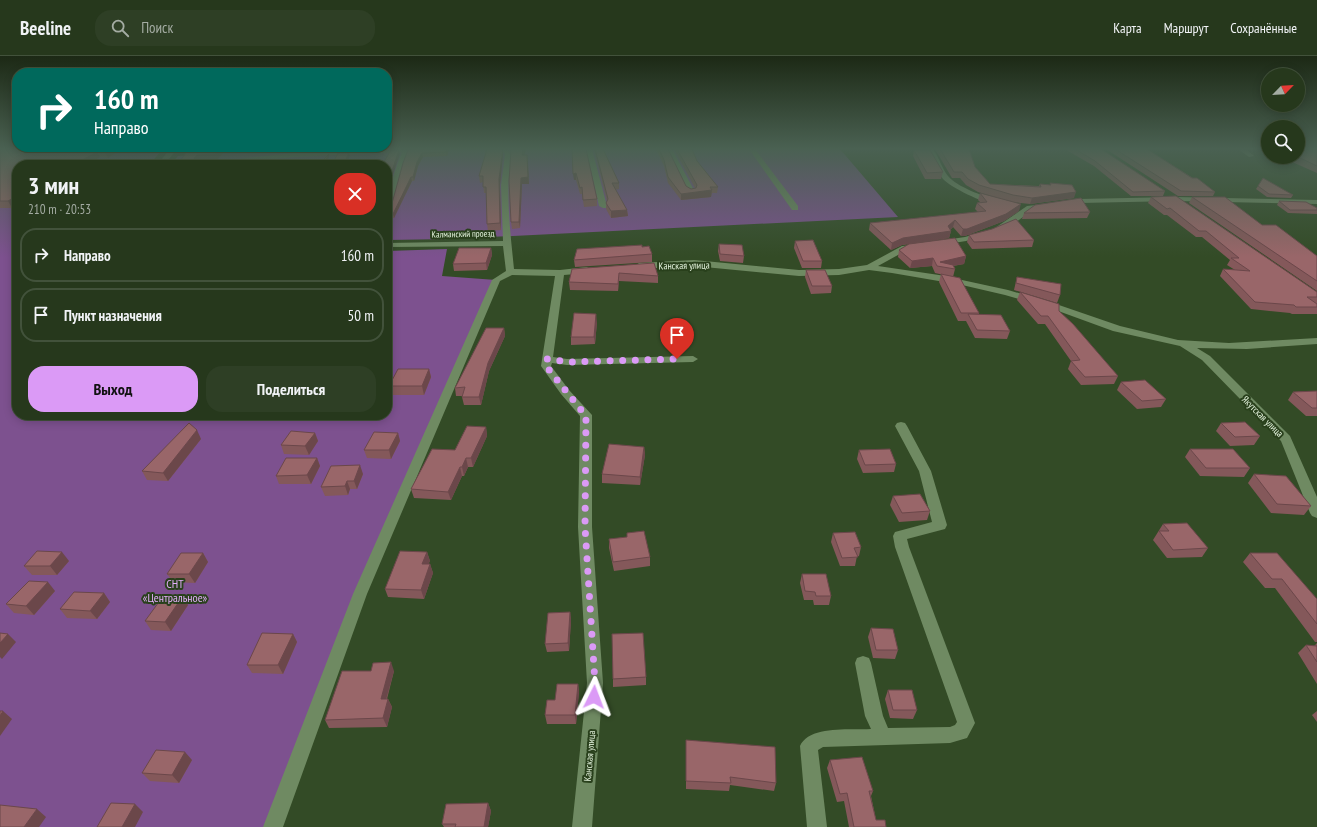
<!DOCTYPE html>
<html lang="ru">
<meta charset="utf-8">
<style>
body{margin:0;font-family:"PT Sans Narrow",sans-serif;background:#2e3f25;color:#f1f3f6;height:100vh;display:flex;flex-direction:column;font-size:15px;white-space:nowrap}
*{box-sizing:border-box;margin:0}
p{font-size:13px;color:#a4aca3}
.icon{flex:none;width:22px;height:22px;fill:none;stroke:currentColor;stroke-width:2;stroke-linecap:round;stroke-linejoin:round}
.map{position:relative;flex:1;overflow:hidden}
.details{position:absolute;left:12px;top:104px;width:380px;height:260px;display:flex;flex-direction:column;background:#26381c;border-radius:16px;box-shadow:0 2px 10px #0003,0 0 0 1px #42523b}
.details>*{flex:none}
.guide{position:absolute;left:12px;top:12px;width:380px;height:84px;border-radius:16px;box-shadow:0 2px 10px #0003,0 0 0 1px #42523b;background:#00695c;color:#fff;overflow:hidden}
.needle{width:26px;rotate:65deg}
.tools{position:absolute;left:1261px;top:12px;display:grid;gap:8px}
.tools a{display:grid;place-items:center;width:44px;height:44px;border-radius:50%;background:#26381c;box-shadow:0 2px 10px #0003,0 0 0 1px #42523b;font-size:20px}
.pin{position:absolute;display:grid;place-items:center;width:34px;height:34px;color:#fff;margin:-41px -17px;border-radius:50% 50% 50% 0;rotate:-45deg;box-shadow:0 0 4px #0007}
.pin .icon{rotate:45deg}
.me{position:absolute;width:44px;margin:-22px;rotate:3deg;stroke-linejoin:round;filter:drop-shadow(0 0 3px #0008)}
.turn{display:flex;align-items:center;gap:14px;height:84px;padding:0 16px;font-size:18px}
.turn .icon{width:52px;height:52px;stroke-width:2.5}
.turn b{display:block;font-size:28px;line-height:34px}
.round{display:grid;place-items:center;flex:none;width:42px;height:42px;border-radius:16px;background:#2e3f25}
.head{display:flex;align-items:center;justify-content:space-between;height:68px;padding:0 16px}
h1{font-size:24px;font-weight:800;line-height:30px}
.primary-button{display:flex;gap:8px;margin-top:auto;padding:8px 16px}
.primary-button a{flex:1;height:46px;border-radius:16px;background:#db9af6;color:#111;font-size:16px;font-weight:800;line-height:46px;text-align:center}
.primary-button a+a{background:#2e3f25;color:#f1f3f6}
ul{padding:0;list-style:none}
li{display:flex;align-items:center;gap:12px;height:54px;margin:0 8px 6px;padding:0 8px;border:2px solid #42523b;border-radius:16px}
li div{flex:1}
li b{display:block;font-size:15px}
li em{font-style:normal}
header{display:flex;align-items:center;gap:24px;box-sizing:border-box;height:56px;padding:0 20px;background:#26381c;border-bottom:1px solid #42523b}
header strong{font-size:19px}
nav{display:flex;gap:22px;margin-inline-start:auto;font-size:14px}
.search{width:280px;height:36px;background:#2e3f25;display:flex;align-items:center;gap:10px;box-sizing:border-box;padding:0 14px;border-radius:16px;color:#a4aca3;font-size:15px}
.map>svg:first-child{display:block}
.green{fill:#7d518f}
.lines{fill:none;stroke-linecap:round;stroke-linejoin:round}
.minor{fill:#6f8a62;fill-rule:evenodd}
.wall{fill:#84585a}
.shaded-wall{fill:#6b474a}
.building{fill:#996669;stroke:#6b474a}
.route{stroke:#db9af6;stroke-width:7;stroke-dasharray:0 12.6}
.labels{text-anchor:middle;stroke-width:4;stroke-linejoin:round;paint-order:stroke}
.far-street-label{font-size:9px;fill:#e4f3dd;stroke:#29401c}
.street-label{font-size:10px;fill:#e4f3dd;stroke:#29401c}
.near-park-label{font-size:12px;fill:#e5affc;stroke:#29401c}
</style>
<header>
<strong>Beeline</strong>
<div class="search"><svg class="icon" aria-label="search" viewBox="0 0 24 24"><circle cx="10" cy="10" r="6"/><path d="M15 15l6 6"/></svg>Поиск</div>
<nav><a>Карта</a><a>Маршрут</a><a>Сохранённые</a></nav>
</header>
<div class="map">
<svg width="1317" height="771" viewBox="0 0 1317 771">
<rect width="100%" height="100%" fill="#334b26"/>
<!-- green -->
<g class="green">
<path d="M0 93H163L149 109H17V359H387V195L447 193 442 220 496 224 419 404 273 771H0Z"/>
<path d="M268 93H840L898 161 450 183 387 184V109H170L178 100Z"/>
</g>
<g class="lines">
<!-- minor -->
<g class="minor">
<path d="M170 93H177L164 109H157Z"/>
<path d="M378 93H429L426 95 408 96 402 111 391 155 387 157C387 136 394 116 402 96L294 101 219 109H197L200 107 294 97Z"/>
<path d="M502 93H508C513 101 510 111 509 120 507 151 511 183 514 213L560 214 587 211 591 214 587 217 564 219 553 301 567 303 693 300 698 303 693 306 567 309 552 307 551 310 569 334 592 359V471L603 627 592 771H572L587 627 578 471 580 360 561 338 541 310 555 220 512 219 500 225 367 538 283 771H263L353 538 492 224 506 215 503 190 387 191V187L503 185 501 129 505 98Z"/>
<path d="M586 93H592L607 150 606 152H603L599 150Z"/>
<path d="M666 93H672L695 136 694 138H691L687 136Z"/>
<path d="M749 93H755L798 150V154H792Z"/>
<path d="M926 93H933L934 95C940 103 942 113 948 120 957 131 983 140 997 144V148C986 149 950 131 943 123 936 114 934 102 926 93Z"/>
<path d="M1238 93H1246L1254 100 1249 101Z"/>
<path d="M1176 141 1317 144V148L1176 145 1079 147 1067 149 1063 147 1064 145 1079 143Z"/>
<path d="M1045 148H1048V152L1032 154 1011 170 999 174 995 172 1027 150Z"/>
<path d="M982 176H985V180L966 185 941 189 937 187 938 185 965 181Z"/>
<path d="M915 189H918L919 191 918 193 907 194 878 210 939 219 1008 234 1056 248 1120 270 1178 284 1229 287 1317 282V288L1247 293 1197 292 1210 300 1290 380 1317 441V462L1312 460 1310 457 1281 385 1202 304 1180 290 1113 275 1050 252 1005 239 962 229 892 217 869 214 839 219 799 220 694 210 639 213 635 210 639 207 694 204 799 214 839 213 867 209 902 190Z"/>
<path d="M901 366 905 367 907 370 931 415 947 469 945 473 907 483 909 491 975 667 967 682 950 687 823 691 818 694 827 771H807L800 690C809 669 851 674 871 673L865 660 855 607 857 602 863 600 869 602 871 607 883 660 888 672 950 671 955 669 957 666 895 491 893 480 895 476 932 466 919 415 895 370 897 367Z"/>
</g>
</g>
<!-- wall -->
<g class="wall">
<path d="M0 93H121L108 102 100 101 17 109V149L12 152H0Z"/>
<path d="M449 93 447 100 423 101 418 110 414 125H412L394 162H387V153L391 151 408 94Z"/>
<path d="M503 93V98L500 129 501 174 488 175 487 168 486 137H484L483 126 480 127 479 120Z"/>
<path d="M510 93H525L524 99 528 105 529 128H522L520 172 512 173 511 166V97Z"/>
<path d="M586 93 597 143V150L584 151 582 138H580L576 124H574Z"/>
<path d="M594 93H603L619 127V133L615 134 627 154 628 160 611 162 606 153V147L607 145Z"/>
<path d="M656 93H668L686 130 691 133 695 132 674 93H692L697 105 718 131 717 137H712L711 141 681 144 668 127 664 110Z"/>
<path d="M924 93H927V94L943 116 941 123H925L913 100 914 94H925Z"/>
<path d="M935 93H969L975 111 990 128 1039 130 1040 128 1050 129V127L1074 142 1030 148 1011 146 978 136 966 129 960 122H952Z"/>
<path d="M1067 93H1101L1165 135 1163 140H1131L1094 110 1068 95Z"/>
<path d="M1106 93H1147L1215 136 1213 140H1178Z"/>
<path d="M1317 93V117L1281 101H1298Z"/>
<path d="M1258 130 1293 139 1291 142 1267 141 1256 133Z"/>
<path d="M980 137 1019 155 1004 165 965 180H961L953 171 950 174 951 175 949 182 902 189 891 194 869 174 870 167 978 156 975 153 977 147 980 146 978 144Z"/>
<path d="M1151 141 1317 236V258H1292L1290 257 1251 253 1220 220 1223 213 1235 214 1227 209 1230 204 1202 181H1196L1167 159H1164L1148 147Z"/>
<path d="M1192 141 1262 169 1317 200V235L1189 147Z"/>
<path d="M1279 145 1317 152V158L1288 157 1277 149Z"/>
<path d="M1090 156 1087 162 1022 163 1024 157Z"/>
<path d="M969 179 1034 184 1032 191 972 193 967 186Z"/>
<path d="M795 185 822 205 821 212H802L794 192Z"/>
<path d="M719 188 744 200 743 207 720 205 718 195Z"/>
<path d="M642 191 652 198V206L575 211 574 204Z"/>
<path d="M491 192 492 199 487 214 454 215 453 208Z"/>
<path d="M899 194 966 200 964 208 953 210 955 213 953 221 935 217 932 210 910 212 898 201Z"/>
<path d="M572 213 658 220V227L619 225 618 235 570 234 569 226Z"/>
<path d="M806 214 832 230 831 237 811 238 805 221Z"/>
<path d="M941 218 979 257V258L1010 275 1007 283 975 282 966 265H958L939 226Z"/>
<path d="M1017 221 1060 239 1057 247 1014 234Z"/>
<path d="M1020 236 1059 255 1118 320 1114 328 1081 329 1068 313 1071 305 1045 268H1038L1017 244Z"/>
<path d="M597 266 595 288 571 289V281Z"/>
<path d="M504 272 505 280 489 315 481 349H464L462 341V340H456L455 332Z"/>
<path d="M429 313 431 321 424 339H392L389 330Z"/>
<path d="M1121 326 1166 343 1161 351 1137 353 1117 334Z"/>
<path d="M1317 335V360H1306L1288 344 1293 336Z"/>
<path d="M1221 367 1260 380 1254 389 1230 390 1216 375Z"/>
<path d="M486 371 487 380 473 411H468L464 420H462L451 444 414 442 411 433 455 394Z"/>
<path d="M315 377 318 385 309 399 284 398 281 389Z"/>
<path d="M398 377 400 385 391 403 367 402 364 394Z"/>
<path d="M201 383 168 425 147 424 142 415Z"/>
<path d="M644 391 645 399 640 429 602 427V418Z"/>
<path d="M1190 393 1250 412 1244 421 1200 420 1185 401Z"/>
<path d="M859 394 896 408 894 416 863 417 857 403Z"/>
<path d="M317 402 320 410 311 428H279L276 420Z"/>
<path d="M363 418 357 433H350L348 439 325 440 321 431Z"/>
<path d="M1254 418 1311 450 1304 459 1271 457 1248 427Z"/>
<path d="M893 440 930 455 927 464 899 466 890 449Z"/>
<path d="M1163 468 1208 492 1202 501 1167 502 1153 484Z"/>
<path d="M627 477 650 501V510L614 515 609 492V483L627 481Z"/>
<path d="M833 477 861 491 859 500H857L855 510H840L831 486Z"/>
<path d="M427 496 430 505 428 508H430L433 517 424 543 388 541 385 533Z"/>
<path d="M203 497 208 506 195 527 173 526 167 518Z"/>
<path d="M1250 497 1317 543V586H1315L1275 532H1265L1243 506Z"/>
<path d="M69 505 57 519H32L24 510Z"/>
<path d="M802 518 831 540 829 549H814L813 544H804L800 527Z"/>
<path d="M55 535 34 559 14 557 6 548Z"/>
<path d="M104 537 110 546 97 563 67 562 60 553Z"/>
<path d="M183 540 188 549 171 575 151 574 145 565Z"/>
<path d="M570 556 571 565 569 595 547 596 545 588Z"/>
<path d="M871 572 898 594 895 603 873 602 868 581Z"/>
<path d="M293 578 297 586 283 618 252 617 247 609Z"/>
<path d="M1317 587V628L1298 597 1306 589 1314 590Z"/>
<path d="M371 615H394L387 643H388L392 651 387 671 329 672 325 664Z"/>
<path d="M646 621V629L613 631V623Z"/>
<path d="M578 628 579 636 576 668H547L545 659 555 644Z"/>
<path d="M888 634 917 654 913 663 890 662 885 643Z"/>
<path d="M1317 655V666L1312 659Z"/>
<path d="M686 684 776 727 774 735 730 729 729 735 686 733Z"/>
<path d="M192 704 179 727 150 725 142 717Z"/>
<path d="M830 704 873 735 871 740 876 764 886 771H849L844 745 837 746 827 712Z"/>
<path d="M488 747 491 755 488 771H444L442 768Z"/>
</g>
<!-- shaded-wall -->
<g class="shaded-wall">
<path d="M109 93H121L108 102 105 96Z"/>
<path d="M219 93H227L217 104 209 105 211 109H204L196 108 194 102 197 99Z"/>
<path d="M447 93H449L447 100 446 96Z"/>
<path d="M503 93V98L500 129 501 174 500 167 499 123Z"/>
<path d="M523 93H525L526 94 522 105V99Z"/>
<path d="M399 94 400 98 388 133 387 141V129Z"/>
<path d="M97 96 100 101 87 109H73Z"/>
<path d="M349 97 350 100 345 109H343Z"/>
<path d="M422 97 423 101 418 110 414 125 413 121 417 106Z"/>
<path d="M329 98V101L326 108 325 105Z"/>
<path d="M527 99 529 128H522L520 172 519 166 521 122Z"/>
<path d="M272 105 274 109H270Z"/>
<path d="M576 117V124H574L573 118Z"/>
<path d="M411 121 412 125 394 162 393 158Z"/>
<path d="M712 134 711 141 681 144V138Z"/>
<path d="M1076 136 1074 142 1030 148 1032 142Z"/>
<path d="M17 140V149L12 152 8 145Z"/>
<path d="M1021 148 1019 155 1004 165 965 180H961L963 173Z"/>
<path d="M627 154 628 160 611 162V155Z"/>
<path d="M955 164 953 171 948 175H951L949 182 902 189 891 194 892 187 903 182 948 170Z"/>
<path d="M491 192 492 199 487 214 486 207Z"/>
<path d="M966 200 964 208 946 211 940 206Z"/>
<path d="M933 202 932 210 910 212 912 205Z"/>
<path d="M619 217V225L618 235V228Z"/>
<path d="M596 258 597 266 595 288 594 281Z"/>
<path d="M504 272 505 280 489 315 481 349 479 341 488 307Z"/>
<path d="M429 313 431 321 424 339 422 330Z"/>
<path d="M486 371 487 380 473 411 471 402Z"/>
<path d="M197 374 201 383 168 425 163 417Z"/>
<path d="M315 377 318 385 309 399 305 390Z"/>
<path d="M398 377 400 385 391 403 389 394Z"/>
<path d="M644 391 645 399 640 429V421Z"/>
<path d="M317 402 320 410 311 428 307 419Z"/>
<path d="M466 402 468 411 464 420 462 411Z"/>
<path d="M360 409 363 418 357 433 354 425Z"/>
<path d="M460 411 462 420 451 444 448 436Z"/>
<path d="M347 425 350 433 348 439 345 430Z"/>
<path d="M62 496 69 505 57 519 50 510Z"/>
<path d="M427 496 430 505 425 517 422 508Z"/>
<path d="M203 497 208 506 195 527 189 518Z"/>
<path d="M430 508 433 517 424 543 421 534Z"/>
<path d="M48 526 55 535 34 559 26 550Z"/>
<path d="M104 537 110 546 97 563 90 555Z"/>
<path d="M183 540 188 549 171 575 165 566Z"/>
<path d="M570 556 571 565 569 595 568 587Z"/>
<path d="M8 578 16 586 2 603 0 601V587Z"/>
<path d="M293 578 297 586 283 618 278 609Z"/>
<path d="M391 606 394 615 384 651 381 643Z"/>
<path d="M578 628 579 636 576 668 575 659Z"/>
<path d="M388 643 392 651 387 671 383 662Z"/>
<path d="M3 655 12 663 0 680V660Z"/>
<path d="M185 696 192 704 179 727 172 719Z"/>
<path d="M488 747 491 755 488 771H484Z"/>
<path d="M135 748 143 756 135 771H122Z"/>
<path d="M37 753 46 761 39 771H24Z"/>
</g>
<!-- building -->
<g class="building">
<path d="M0 93H109L105 96H97L73 109H17V140L8 145H0Z"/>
<path d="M189 93H219L215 98 197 99 194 102 195 104H209L204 109H177Z"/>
<path d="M413 93H447L446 96 422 97 417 106 413 121H411L393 158H387V153L391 151 403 107 408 94Z"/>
<path d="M487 93H503L499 123 500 167 487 168 486 131H483V120H479Z"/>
<path d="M511 93H523L522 99H527L528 121 521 122 519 166H511L509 125Z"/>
<path d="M572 93H586L597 143 583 144 582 131 580 132 576 117 573 118Z"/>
<path d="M595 93H603L619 127H612L627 154 611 155 606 147 608 143Z"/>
<path d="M659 93H668L686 130 691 133 696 132 697 129 677 93H692L697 105 718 131H710L712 134 681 138 668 121 664 104Z"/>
<path d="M940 93H969L975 111 990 128 1041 131 1040 128 1051 129 1050 127 1072 129 1076 136 1032 142 1013 139 979 129 968 123 962 116H954Z"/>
<path d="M1075 93H1101L1165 135 1133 136 1095 105Z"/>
<path d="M1115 93H1147L1192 122H1197L1215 136 1181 135Z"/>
<path d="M1298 93H1317V110L1298 101Z"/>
<path d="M391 94H399L387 130V109H382Z"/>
<path d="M914 94H930L943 116 927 117Z"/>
<path d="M338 97H349L343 109H318L329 98 325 105 326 107H333Z"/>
<path d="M272 105 270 109H240L242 107Z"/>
<path d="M1263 122 1293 139 1269 138 1258 130Z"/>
<path d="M980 137 1021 148 1006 158 967 173H963L955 164 948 170 951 175 903 182 892 187 870 167 986 155 977 147 987 146Z"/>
<path d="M1176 140 1317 236V241H1307L1317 248V251H1296L1294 249 1255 246 1223 213 1250 215 1231 202H1239L1206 175H1199L1170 152 1167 153 1151 141Z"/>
<path d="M1192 141H1225L1262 169H1276L1317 200V225Z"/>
<path d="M1081 142 1090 156 1024 157 1035 149Z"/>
<path d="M1279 145 1306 146 1317 152V154H1290Z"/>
<path d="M1016 163 1034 184 974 186 969 179 992 173Z"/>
<path d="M955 182 966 200 940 206 953 209 955 213 937 210 933 202 912 205 899 194 909 188Z"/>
<path d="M813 184 822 205H803L795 185Z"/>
<path d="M719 188 742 189 744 200 720 198Z"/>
<path d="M642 189V191L649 190 652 198 574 204 577 193Z"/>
<path d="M459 192H491L486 207 453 208Z"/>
<path d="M654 207 658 220 619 217 618 228 569 226 572 213Z"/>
<path d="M806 214H825L832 230H812Z"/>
<path d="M941 218 960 222 979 257H961Z"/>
<path d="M1017 221 1061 228 1060 239 1016 227Z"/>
<path d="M1020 236 1059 248V255L1073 268 1118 320 1085 321 1071 305 1080 304 1048 260H1041Z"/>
<path d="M574 257 596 258 594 281H571Z"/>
<path d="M968 258 1001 259 1010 275 977 274Z"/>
<path d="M486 272H504L488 307 479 341H462L465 331 455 332Z"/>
<path d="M398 313H429L422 330H389Z"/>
<path d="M1145 324 1166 343 1142 345 1121 326Z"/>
<path d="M1317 335V352H1312L1293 336Z"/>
<path d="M1245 366 1260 380 1235 381 1221 367Z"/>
<path d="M189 367 197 374 163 417 142 415Z"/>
<path d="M467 370 486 371 471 402H466L462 411H460L448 436 411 433 432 393 455 394Z"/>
<path d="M291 375 315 377 305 390 281 389Z"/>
<path d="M374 376 398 377 389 394H364Z"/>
<path d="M609 388 644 391 640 421 602 418Z"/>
<path d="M890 393 896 408 865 409 859 394Z"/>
<path d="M1190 393H1233L1250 412H1206Z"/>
<path d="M286 402H317L307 419 276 420Z"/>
<path d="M360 409 354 425H347L345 430 321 431 331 410Z"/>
<path d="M1254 418 1286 420 1311 450 1277 448Z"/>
<path d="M920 438 930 455 902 457 893 440Z"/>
<path d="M1187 467 1208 492 1173 494 1159 475H1169L1163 468Z"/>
<path d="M644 475 650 501 613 506 609 483 627 481V477Z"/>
<path d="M855 476 861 491 854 492 858 501 842 502 833 477Z"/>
<path d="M37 495 62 496 50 510H24Z"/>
<path d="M400 495 427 496 422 508H430L421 534 385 533Z"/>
<path d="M181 497H203L189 518H167Z"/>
<path d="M1250 497H1277L1317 543V568L1282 523H1272Z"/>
<path d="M802 518H826L831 540H816L815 536 805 535Z"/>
<path d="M29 525 48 526 26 550 6 548Z"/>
<path d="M74 536 104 537 90 555 60 553Z"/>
<path d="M164 539 183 540 165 566 145 565Z"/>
<path d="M570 556 568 587 545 588 548 557Z"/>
<path d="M871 572 893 573 898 594H876Z"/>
<path d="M0 577 8 578 0 587Z"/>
<path d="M262 577 293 578 278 609H247Z"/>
<path d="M643 577 646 621 613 623 612 578Z"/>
<path d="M1306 589 1317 590V606Z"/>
<path d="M391 606 381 643H388L383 662 325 664 342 615H371L373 607Z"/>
<path d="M557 628H578L575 659H545L547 644H555Z"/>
<path d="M888 634H912L917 654H893Z"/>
<path d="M0 655H3L0 660Z"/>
<path d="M686 684 775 691 776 727 730 721 731 727 686 725Z"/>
<path d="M156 694 185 696 172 719 142 717Z"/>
<path d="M862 701 873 735H869L876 764H885L886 771H854L847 737 840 738 830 704Z"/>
<path d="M111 747 135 748 122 771H97Z"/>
<path d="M488 747 484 771H455L456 768H442L446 748Z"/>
<path d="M0 749 37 753 24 771H0Z"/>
</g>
<!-- sky -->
<linearGradient id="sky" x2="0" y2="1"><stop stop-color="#1c2915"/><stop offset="0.46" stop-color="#4a6152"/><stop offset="1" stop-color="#4a6152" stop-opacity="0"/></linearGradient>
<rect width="1317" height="201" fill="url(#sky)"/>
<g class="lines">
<!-- route -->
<path class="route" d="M594 641 595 627 585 471 586 360 546 310 547 303 568 306 677 303"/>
</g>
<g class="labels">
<!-- far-street labels -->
<g class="far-street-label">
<text transform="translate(463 178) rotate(-1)" y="3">Калманский проезд</text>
</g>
<!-- street labels -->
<g class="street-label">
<text transform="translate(684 209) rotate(-1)" y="4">Канская улица</text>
<text transform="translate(1263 360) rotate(45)" y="4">Якутская улица</text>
<text transform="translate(589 700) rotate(-85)" y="4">Канская улица</text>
</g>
<!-- near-park labels -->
<g class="near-park-label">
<text x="175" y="532">СНТ<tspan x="175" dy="14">«Центральное»</tspan></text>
</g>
</g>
</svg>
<div class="tools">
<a><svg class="needle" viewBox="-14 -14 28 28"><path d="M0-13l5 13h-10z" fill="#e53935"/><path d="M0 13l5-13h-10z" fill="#a4aca3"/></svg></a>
<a><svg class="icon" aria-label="search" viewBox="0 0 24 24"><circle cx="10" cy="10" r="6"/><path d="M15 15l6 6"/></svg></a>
</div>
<div class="pin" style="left:677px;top:303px;background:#d93025"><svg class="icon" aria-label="arrive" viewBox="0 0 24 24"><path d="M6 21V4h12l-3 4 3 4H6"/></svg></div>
<svg class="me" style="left:594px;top:641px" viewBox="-20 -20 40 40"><path d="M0-17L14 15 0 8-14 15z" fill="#db9af6" stroke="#fff" stroke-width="4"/></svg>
<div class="guide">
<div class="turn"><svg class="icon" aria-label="right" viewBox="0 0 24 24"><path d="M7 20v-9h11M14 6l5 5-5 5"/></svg><div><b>160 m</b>Направо</div></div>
</div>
<section class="details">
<div class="head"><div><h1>3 мин</h1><p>210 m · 20:53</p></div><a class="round" style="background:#d93025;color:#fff"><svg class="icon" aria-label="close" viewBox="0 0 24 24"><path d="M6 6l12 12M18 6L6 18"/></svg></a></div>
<ul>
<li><svg class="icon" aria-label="right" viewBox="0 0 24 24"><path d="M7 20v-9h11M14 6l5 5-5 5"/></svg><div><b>Направо</b></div><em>160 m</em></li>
<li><svg class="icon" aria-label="arrive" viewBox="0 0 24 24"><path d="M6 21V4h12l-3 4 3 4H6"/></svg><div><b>Пункт назначения</b></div><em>50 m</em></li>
</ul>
<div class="primary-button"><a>Выход</a><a>Поделиться</a></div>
</section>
</div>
